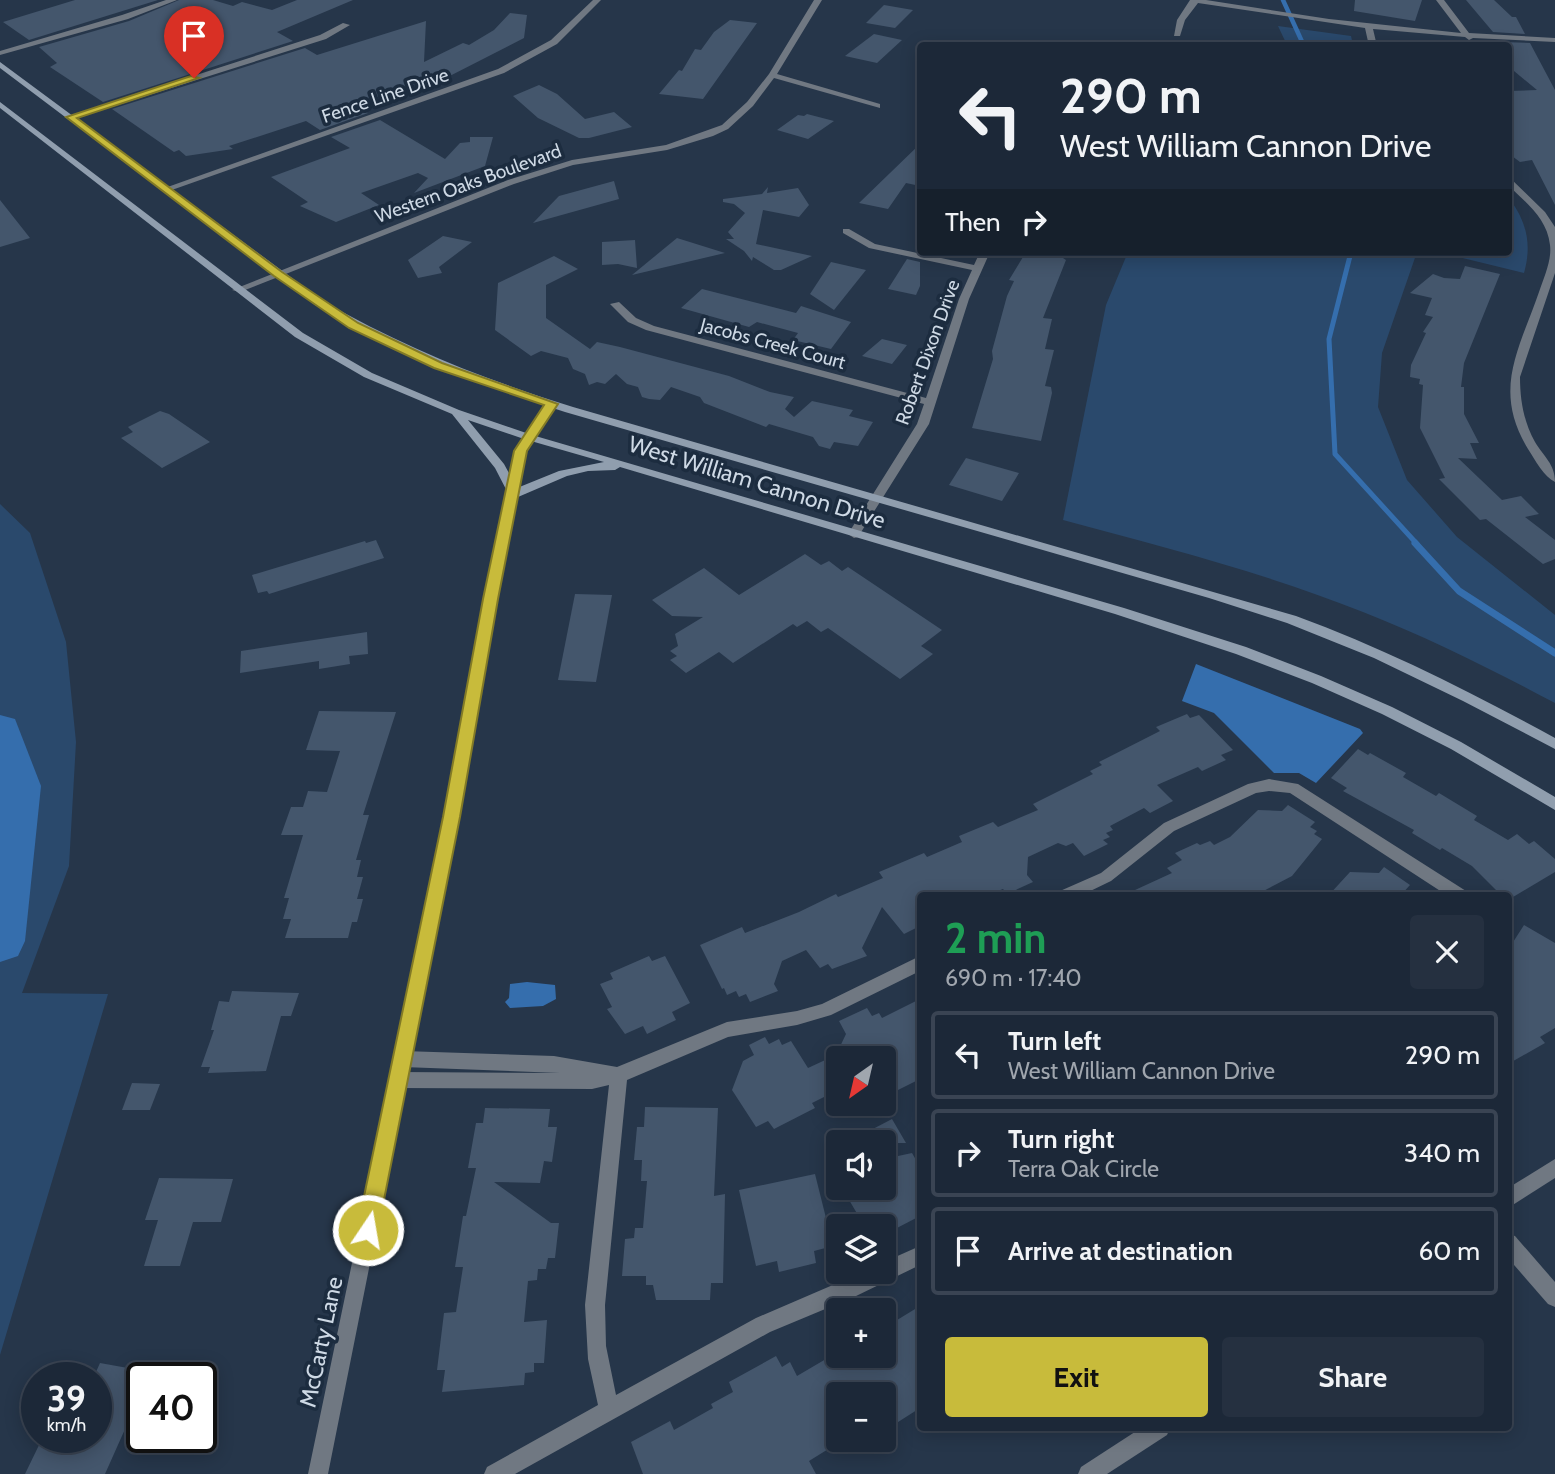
<!DOCTYPE html>
<meta charset="utf-8">
<style>
body{margin:0;font-family:Cabin,sans-serif;background:#253040;color:#f1f3f6;height:100vh;display:flex;flex-direction:column;font-size:26px;white-space:nowrap}
*{box-sizing:border-box;margin:0}
p{font-size:23px;color:#a0a6ae}
.icon{flex:none;width:38px;height:38px;fill:none;stroke:currentColor;stroke-width:2;stroke-linecap:round;stroke-linejoin:round}
.map{position:relative;flex:1;overflow:hidden}
.panel{position:absolute;left:917px;top:892px;width:595px;height:539px;display:flex;flex-direction:column;background:#1c2838;border-radius:7px;box-shadow:0 4px 18px #0003,0 0 0 2px #3a4453}
.panel>*{flex:none}
.hud{position:absolute;left:917px;top:42px;width:595px;height:214px;border-radius:7px;box-shadow:0 4px 18px #0003,0 0 0 2px #3a4453;background:#1c2838;color:#f1f3f6;overflow:hidden}
.needle{width:46px;rotate:214deg}
.tools{position:absolute;left:826px;top:1046px;display:grid;gap:14px}
.tools a{display:grid;place-items:center;width:70px;height:70px;border-radius:7px;background:#1c2838;box-shadow:0 4px 18px #0003,0 0 0 2px #3a4453;font-size:35px}
.speed{position:absolute;left:21px;top:1362px;display:flex;gap:14px;font-size:35px;font-weight:700;text-align:center}
.speed>*{display:grid;place-content:center;width:91px;height:91px;border-radius:50%;background:#1c2838;box-shadow:0 4px 18px #0003,0 0 0 2px #3a4453;line-height:1}
.speed small{font-size:18px;font-weight:400}
.speed .limit{border:4px solid #111;border-radius:10px;background:#fff;color:#111}
.pin{position:absolute;display:grid;place-items:center;width:60px;height:60px;color:#fff;margin:-72px -30px;border-radius:50% 50% 50% 0;rotate:-45deg;box-shadow:0 0 7px #0007}
.pin .icon{rotate:45deg}
.me{position:absolute;width:77px;margin:-38px;rotate:12deg;stroke-linejoin:round;filter:drop-shadow(0 0 5px #0008)}
.turn{display:flex;align-items:center;gap:24px;height:147px;padding:0 28px;font-size:32px}
.turn .icon{width:91px;height:91px;stroke-width:2.5}
.turn b{display:block;font-size:49px;line-height:60px}
.then{display:flex;align-items:center;height:66px;padding:0 28px;background:#0003;gap:14px;font-size:26px}
.round{display:grid;place-items:center;flex:none;width:74px;height:74px;border-radius:7px;background:#253040}
.headline{display:flex;align-items:center;justify-content:space-between;height:119px;padding:0 28px}
h1{font-size:42px;font-weight:700;line-height:52px;color:#1e9e55}
.cta{display:flex;gap:14px;margin-top:auto;padding:14px 28px}
.cta a{flex:1;height:80px;border-radius:7px;background:#c8bb3b;color:#111;font-size:28px;font-weight:700;line-height:80px;text-align:center}
.cta a+a{background:#253040;color:#f1f3f6}
ul{padding:0;list-style:none}
li{display:flex;align-items:center;gap:21px;height:88px;margin:0 14px 10px;padding:0 14px;border:4px solid #3a4453;border-radius:7px}
li div{flex:1}
li b{display:block;font-size:26px}
li em{font-style:normal}
.map>svg:first-child{display:block}
.green{fill:#2a496c}
.water{fill:#356ead}
.lines{fill:none;stroke-linecap:round;stroke-linejoin:round}
.stream-far2{stroke:#356ead;stroke-width:4.5}
.stream-far1{stroke:#356ead;stroke-width:5}
.stream{stroke:#356ead;stroke-width:7}
.river{fill:#356ead;fill-rule:evenodd}
.building{fill:#44566c}
.minor{fill:#707882;fill-rule:evenodd}
.tertiary{fill:#707882;fill-rule:evenodd}
.secondary{fill:#909eae;fill-rule:evenodd}
.route{fill:#c8bb3b;stroke:#827a26;stroke-width:2}
.labels{text-anchor:middle;stroke-width:7;stroke-linejoin:round;paint-order:stroke}
.far-street-label{font-size:19px;fill:#ced9e5;stroke:#1c2c3f}
.street-label{font-size:23px;fill:#ced9e5;stroke:#1c2c3f}
</style>
<div class="map">
<svg width="1555" height="1474" viewBox="0 0 1555 1474">
<rect width="100%" height="100%" fill="#26364a"/>
<!-- green -->
<g class="green">
<path d="M1278 26 1351 36 1353 45H1287Z"/>
<path d="M1509 198C1527 222 1532 245 1524 273L1438 252H1508L1509 224 1511 223 1509 218Z"/>
<path d="M1128 252H1417L1382 353 1378 407 1407 480 1457 537 1555 615V703C1493 670 1429 638 1363 612 1266 573 1163 547 1063 520L1106 305Z"/>
<path d="M0 504 30 533 66 642 76 742 69 866 22 993 108 994 0 1355Z"/>
</g>
<!-- water -->
<g class="water">
<path d="M1196 664 1360 729 1363 733 1316 783 1299 773H1274L1214 713 1182 701Z"/>
<path d="M527 982 555 985 556 999 543 1006 510 1008 505 1002 509 998 510 984Z"/>
</g>
<g class="lines">
<!-- stream-far2 -->
<path class="stream-far2" d="M1283 0 1304 46"/>
<!-- stream-far1 -->
<path class="stream-far1" d="M1351 252 1329 339 1335 454 1417 544"/>
<!-- stream -->
<path class="stream" d="M1415 543 1459 591 1555 653"/>
<!-- river -->
<path class="river" d="M0 715 15 719 41 786 25 941 18 956 0 962Z"/>
</g>
<!-- building -->
<g class="building">
<path d="M75 0H158L29 40 3 22Z"/>
<path d="M179 0H213L233 6 242 2 272 10 297 0H353L277 32 293 41 103 102 50 67 57 63 39 47 129 21Z"/>
<path d="M1355 0H1422L1415 21 1354 11Z"/>
<path d="M1466 0H1494L1512 17H1516L1525 34 1493 32Z"/>
<path d="M884 5 913 10 895 28 866 23Z"/>
<path d="M510 13 527 15 524 38 436 83 433 78 358 104 355 105 368 113 320 130 306 121 229 146 233 149 186 156 179 150 174 152 112 109 305 48 317 55 426 21 424 62 463 43 469 45 494 30Z"/>
<path d="M730 20 757 23 703 99 659 94 679 70 682 71 695 49 701 50 714 32Z"/>
<path d="M874 34 902 40 877 63 845 56Z"/>
<path d="M1501 42 1530 43 1555 90V205L1532 160 1520 162 1508 153V91L1537 90 1508 66V46Z"/>
<path d="M539 85 557 94 585 119 614 112 632 127 589 138H579L538 118 513 96Z"/>
<path d="M807 114 834 121 808 139 777 130 798 115 804 116Z"/>
<path d="M380 120 445 159 460 143 470 142V137H493L485 166 414 193 428 178 418 173 361 193 379 205 336 222 300 206 308 202 271 177 350 148 331 137Z"/>
<path d="M920 144V186L906 183 888 209 859 203Z"/>
<path d="M614 181 619 199 533 223 559 196Z"/>
<path d="M768 187 767 193 798 188 809 205 799 217 763 210 756 244 812 256 781 270H774L753 257 752 261 744 251 726 239H734L728 232 745 213 734 204 723 202V199L762 194Z"/>
<path d="M0 200 30 238 0 247Z"/>
<path d="M443 236 472 242 439 267 442 273 418 278 408 260Z"/>
<path d="M677 238 725 253 632 275Z"/>
<path d="M635 240 637 268 618 264 602 265V242Z"/>
<path d="M1026 252H1054L1066 260 1043 318 1052 319 1045 349 1054 350 1045 386 1051 387 1052 393 1041 441 972 428 993 359 992 351 1007 296 1014 281 1009 280Z"/>
<path d="M554 256 578 269 546 285V318L590 349 597 342 620 347 729 376 770 392 794 397 785 409 794 417 812 401 853 410 849 416 873 422 858 446 834 442 830 449 819 446 813 437 769 424 766 427 704 403 700 397 671 387 660 400 649 399 642 397 638 387 627 384 616 374 605 384 597 382 589 385 585 374 573 369 568 358 541 351 531 356 495 330 498 283Z"/>
<path d="M907 259 920 262V286L916 295 888 289Z"/>
<path d="M831 262 866 270 834 310 810 294Z"/>
<path d="M1465 266 1500 274 1464 363 1461 387H1464V414L1479 443H1470L1477 459 1458 458 1502 500 1521 496 1539 514 1525 517 1555 540V559L1543 564 1486 519 1480 520 1439 479 1445 478 1420 428 1423 385 1419 384 1420 379 1410 377 1411 365 1426 333 1423 332 1433 317 1425 315 1432 298 1410 293 1433 274 1444 278 1460 279Z"/>
<path d="M702 289 796 313 801 306 851 322 831 349 793 340 798 333 757 322 749 327 681 308Z"/>
<path d="M882 339 907 345 892 364 862 356Z"/>
<path d="M160 411 169 414 210 442 162 468 121 438 133 432 128 427Z"/>
<path d="M966 458 1019 473 1002 501 949 485Z"/>
<path d="M376 540 384 558 269 594 267 591 258 593 252 575 365 541 366 543Z"/>
<path d="M805 554 821 565 829 561 842 571 848 567 942 630 921 646 933 654 900 679 828 628 821 632 807 621 797 627 793 624 733 663 719 652 686 673 670 660 677 656 670 651 678 646 675 634 703 617 672 616 652 600 704 568 739 595Z"/>
<path d="M575 594 612 595 596 682 558 680Z"/>
<path d="M367 632 368 654 349 656 350 664 319 669V661L240 673 241 651Z"/>
<path d="M319 711 396 712 363 815H369L356 860H361L357 877H363L357 899H363L357 922H352L348 938H285L291 919H283L289 898H284L303 835H281L291 807H303L308 791 327 792 340 751 306 750Z"/>
<path d="M1187 714 1190 718 1199 715 1233 750 1221 755 1226 760 1202 771 1198 767 1157 785 1173 801 1150 813 1144 808 1110 826 1113 830 1106 833 1110 837 1103 840 1108 844 1084 856 1073 843 1066 846 1058 843 1028 857 1027 875 1033 882 1007 894 1003 889 985 896H920V926L904 934 882 907 862 948 867 956 832 969 828 964 820 968 806 950 782 961 774 984 778 991 750 1002 746 994 739 997 736 991 727 995 724 988 722 989 700 945 742 927 745 933 799 912 836 894 838 897 883 878 879 872 924 853 927 857 962 842 959 836 993 822 998 827 1038 810 1033 804 1093 774 1090 771 1102 765 1099 762 1160 731 1156 727Z"/>
<path d="M1358 749 1368 755 1370 753 1406 773 1403 777 1436 796 1439 793 1477 816 1474 820 1508 840 1517 834 1529 844 1534 841 1555 859V872L1508 900V896H1502L1472 866 1442 848 1440 850 1412 833 1414 830 1343 791 1347 788 1331 778Z"/>
<path d="M1288 805 1315 822 1310 827 1317 831 1314 834 1322 839 1292 876 1254 896H1122L1172 873 1167 868 1182 860 1175 853 1197 843 1200 845 1210 841 1214 845 1230 837 1258 810 1282 811Z"/>
<path d="M1384 867 1410 885 1400 896H1328L1350 872 1379 873Z"/>
<path d="M1524 925 1555 943V1028L1540 1037 1545 1043 1508 1064V950Z"/>
<path d="M649 956 652 961 665 956 690 1003 672 1012 676 1020 647 1034 643 1026 625 1034 607 1009 612 1007 600 984 613 979 610 973Z"/>
<path d="M232 991 299 993 291 1016H281L266 1071 208 1073 210 1067H201L214 1030H211L219 1001 229 1002Z"/>
<path d="M920 999V1079L884 1097V1059H838V1090L812 1103 815 1108 774 1129 768 1121 756 1127 732 1090 743 1061 754 1055 749 1045 765 1037 769 1044 779 1039 782 1045 791 1041 808 1068 836 1055 846 1034 839 1021 867 1008 872 1016 879 1013 882 1018Z"/>
<path d="M132 1083 160 1084 150 1110H122Z"/>
<path d="M645 1107 718 1108 714 1196 725 1194 723 1283H711L710 1300H656L653 1285H646V1276H622L625 1239 634 1238 635 1228H643L647 1181H641L642 1160H634L637 1127H644Z"/>
<path d="M485 1108 550 1109 548 1127H557L552 1162 544 1161 540 1183 494 1182 551 1223H559L555 1258H548L546 1269H538L537 1280 528 1281 524 1322 547 1320 544 1363H534V1372L525 1373 524 1385 442 1392 445 1370H437L444 1313 456 1312 463 1267H455L463 1216H466L476 1168H468L476 1123H483Z"/>
<path d="M892 1119 906 1143H846Z"/>
<path d="M912 1153 920 1167V1216L895 1229 893 1224 888 1227H865L842 1188H884V1159Z"/>
<path d="M815 1174 833 1246 814 1251 816 1263 779 1272 777 1261 756 1266 739 1190Z"/>
<path d="M159 1178 233 1179 221 1222H193L180 1266H144L158 1220H145Z"/>
<path d="M920 1306V1408L884 1431V1395H838V1443L809 1461 816 1474H643L631 1442 670 1421 674 1430 713 1408 711 1404 733 1392 729 1382 776 1356 782 1367 790 1362 797 1376 831 1356H884V1328Z"/>
<path d="M100 1363 150 1372 148 1377H142V1391L105 1474H25L40 1443 61 1447 66 1437H96V1372Z"/>
</g>
<g class="lines">
<!-- minor -->
<g class="minor">
<path d="M166 0H177L128 19 0 55V51L122 15Z"/>
<path d="M593 0H601L557 44 504 73 169 191 162 189 498 69 551 40Z"/>
<path d="M814 0H822L777 74 880 104V108L774 78 753 106 728 129 713 136 667 150 573 165 514 184 240 292 232 290 508 180 572 160 666 145 722 125 747 102 769 74Z"/>
<path d="M1190 0H1206L1329 19 1461 33 1436 0H1444L1469 33 1555 38V42L1473 38 1469 40 1465 37 1373 29 1377 46H1369L1365 28 1198 3 1185 20 1180 36H1174L1177 20Z"/>
<path d="M343 23 350 25 326 39 73 119 66 117 320 35Z"/>
<path d="M1508 176 1545 212 1555 227V273L1520 377C1520 401 1524 422 1535 442 1544 457 1555 464 1555 482 1544 477 1535 460 1528 449 1492 390 1519 350 1539 292 1544 277 1552 260 1550 245 1547 218 1526 203 1508 185Z"/>
<path d="M843 229H849L875 244 974 265 980 252H990L969 299 929 424 858 537 854 538 848 534 917 424 924 404 646 330 628 322 610 304 619 302 636 318 654 326 926 398 959 299 972 270 869 248 843 233Z"/>
<path d="M1269 779 1298 784 1466 891 1469 896H1448L1290 793 1269 791 1256 793 1174 831 1111 881 1080 896H1057L1060 891 1101 873 1164 823 1248 784Z"/>
<path d="M920 956V971L831 1015 797 1025 728 1037 627 1080 605 1305 606 1346 616 1395 756 1318 863 1272H884V1262L920 1246V1265L854 1297 770 1332 515 1474H484L487 1467 598 1405 588 1359 585 1305 609 1085 592 1089 398 1088 392 1086 389 1080 392 1074 398 1072 560 1073 403 1067 397 1065 394 1059 397 1053 403 1051 554 1056 617 1067 727 1022 797 1011 822 1004Z"/>
<path d="M1508 1234 1515 1236 1555 1282V1307L1548 1304 1508 1258Z"/>
</g>
<!-- tertiary -->
<g class="tertiary">
<path d="M552 401 557 404 527 451 497 599 459 817 328 1474H308L445 817 485 599 515 451 548 402Z"/>
<path d="M1555 1159V1178L1508 1208V1188Z"/>
<path d="M1141 1428H1170L1167 1435 1107 1474H1078L1081 1467Z"/>
</g>
<!-- secondary -->
<g class="secondary">
<path d="M0 62 323 301C405 348 483 379 573 407L1296 616C1386 649 1471 692 1555 738V749L1463 701 1374 658 1287 623 1209 598 565 412C475 383 397 353 315 305L0 68Z"/>
<path d="M0 102 303 333 372 373 459 410 532 435 1124 608 1246 647 1321 676 1392 707 1461 742 1555 797V810L1451 749 1382 714 1312 683 1236 654 1115 614 620 467 615 470 588 471 567 476 518 497H510L495 468 452 414 364 377 295 337 0 108ZM468 420 524 439 604 462 559 471 517 488 504 464Z"/>
</g>
</g>
<!-- route -->
<path class="route" d="M191 76 199 78 77 118 282 272 358 323 442 363 558 404 527 451 498 599 460 817 378 1230 375 1237 368 1240 360 1237 357 1230 443 817 483 599 514 451 544 405 434 368 349 328 274 276 66 117Z"/>
<g class="labels">
<!-- far-street labels -->
<g class="far-street-label">
<text transform="translate(385 95) rotate(-19)" y="7">Fence Line Drive</text>
<text transform="translate(468 183) rotate(-20)" y="7">Western Oaks Boulevard</text>
<text transform="translate(773 343) rotate(15)" y="7">Jacobs Creek Court</text>
<text transform="translate(927 352) rotate(-70)" y="7">Robert Dixon Drive</text>
</g>
<!-- street labels -->
<g class="street-label">
<text transform="translate(757 482) rotate(17)" y="8">West William Cannon Drive</text>
<text transform="translate(321 1342) rotate(-78)" y="8">McCarty Lane</text>
</g>
</g>
</svg>
<div class="tools">
<a><svg class="needle" viewBox="-14 -14 28 28"><path d="M0-13l5 13h-10z" fill="#e53935"/><path d="M0 13l5-13h-10z" fill="#a0a6ae"/></svg></a>
<a><svg class="icon" aria-label="sound" viewBox="0 0 24 24"><path d="M4 9h4l5-4v14l-5-4H4zM17 9q2 3 0 6"/></svg></a>
<a><svg class="icon" aria-label="layers" viewBox="0 0 24 24"><path d="M12 4l9 5-9 5-9-5zM3 14l9 5 9-5"/></svg></a>
<a>+</a>
<a>−</a>
</div>
<div class="speed"><div>39<small>km/h</small></div><div class="limit">40</div></div>
<div class="pin" style="left:194px;top:78px;background:#d93025"><svg class="icon" aria-label="arrive" viewBox="0 0 24 24"><path d="M6 21V4h12l-3 4 3 4H6"/></svg></div>
<svg class="me" style="left:368px;top:1230px" viewBox="-20 -20 40 40"><circle r="17" fill="#c8bb3b" stroke="#fff" stroke-width="3"/><path d="M0-11L8 9 0 5-8 9z" fill="#fff"/></svg>
<div class="hud">
<div class="turn"><svg class="icon" aria-label="left" viewBox="0 0 24 24"><path d="M17 20v-9H6M10 6l-5 5 5 5"/></svg><div><b>290 m</b>West William Cannon Drive</div></div>
<div class="then">Then<svg class="icon" aria-label="right" viewBox="0 0 24 24"><path d="M7 20v-9h11M14 6l5 5-5 5"/></svg></div>
</div>
<section class="panel">
<div class="headline"><div><h1>2 min</h1><p>690 m · 17:40</p></div><a class="round"><svg class="icon" aria-label="close" viewBox="0 0 24 24"><path d="M6 6l12 12M18 6L6 18"/></svg></a></div>
<ul>
<li><svg class="icon" aria-label="left" viewBox="0 0 24 24"><path d="M17 20v-9H6M10 6l-5 5 5 5"/></svg><div><b>Turn left</b><p>West William Cannon Drive</p></div><em>290 m</em></li>
<li><svg class="icon" aria-label="right" viewBox="0 0 24 24"><path d="M7 20v-9h11M14 6l5 5-5 5"/></svg><div><b>Turn right</b><p>Terra Oak Circle</p></div><em>340 m</em></li>
<li><svg class="icon" aria-label="arrive" viewBox="0 0 24 24"><path d="M6 21V4h12l-3 4 3 4H6"/></svg><div><b>Arrive at destination</b></div><em>60 m</em></li>
</ul>
<div class="cta"><a>Exit</a><a>Share</a></div>
</section>
</div>
